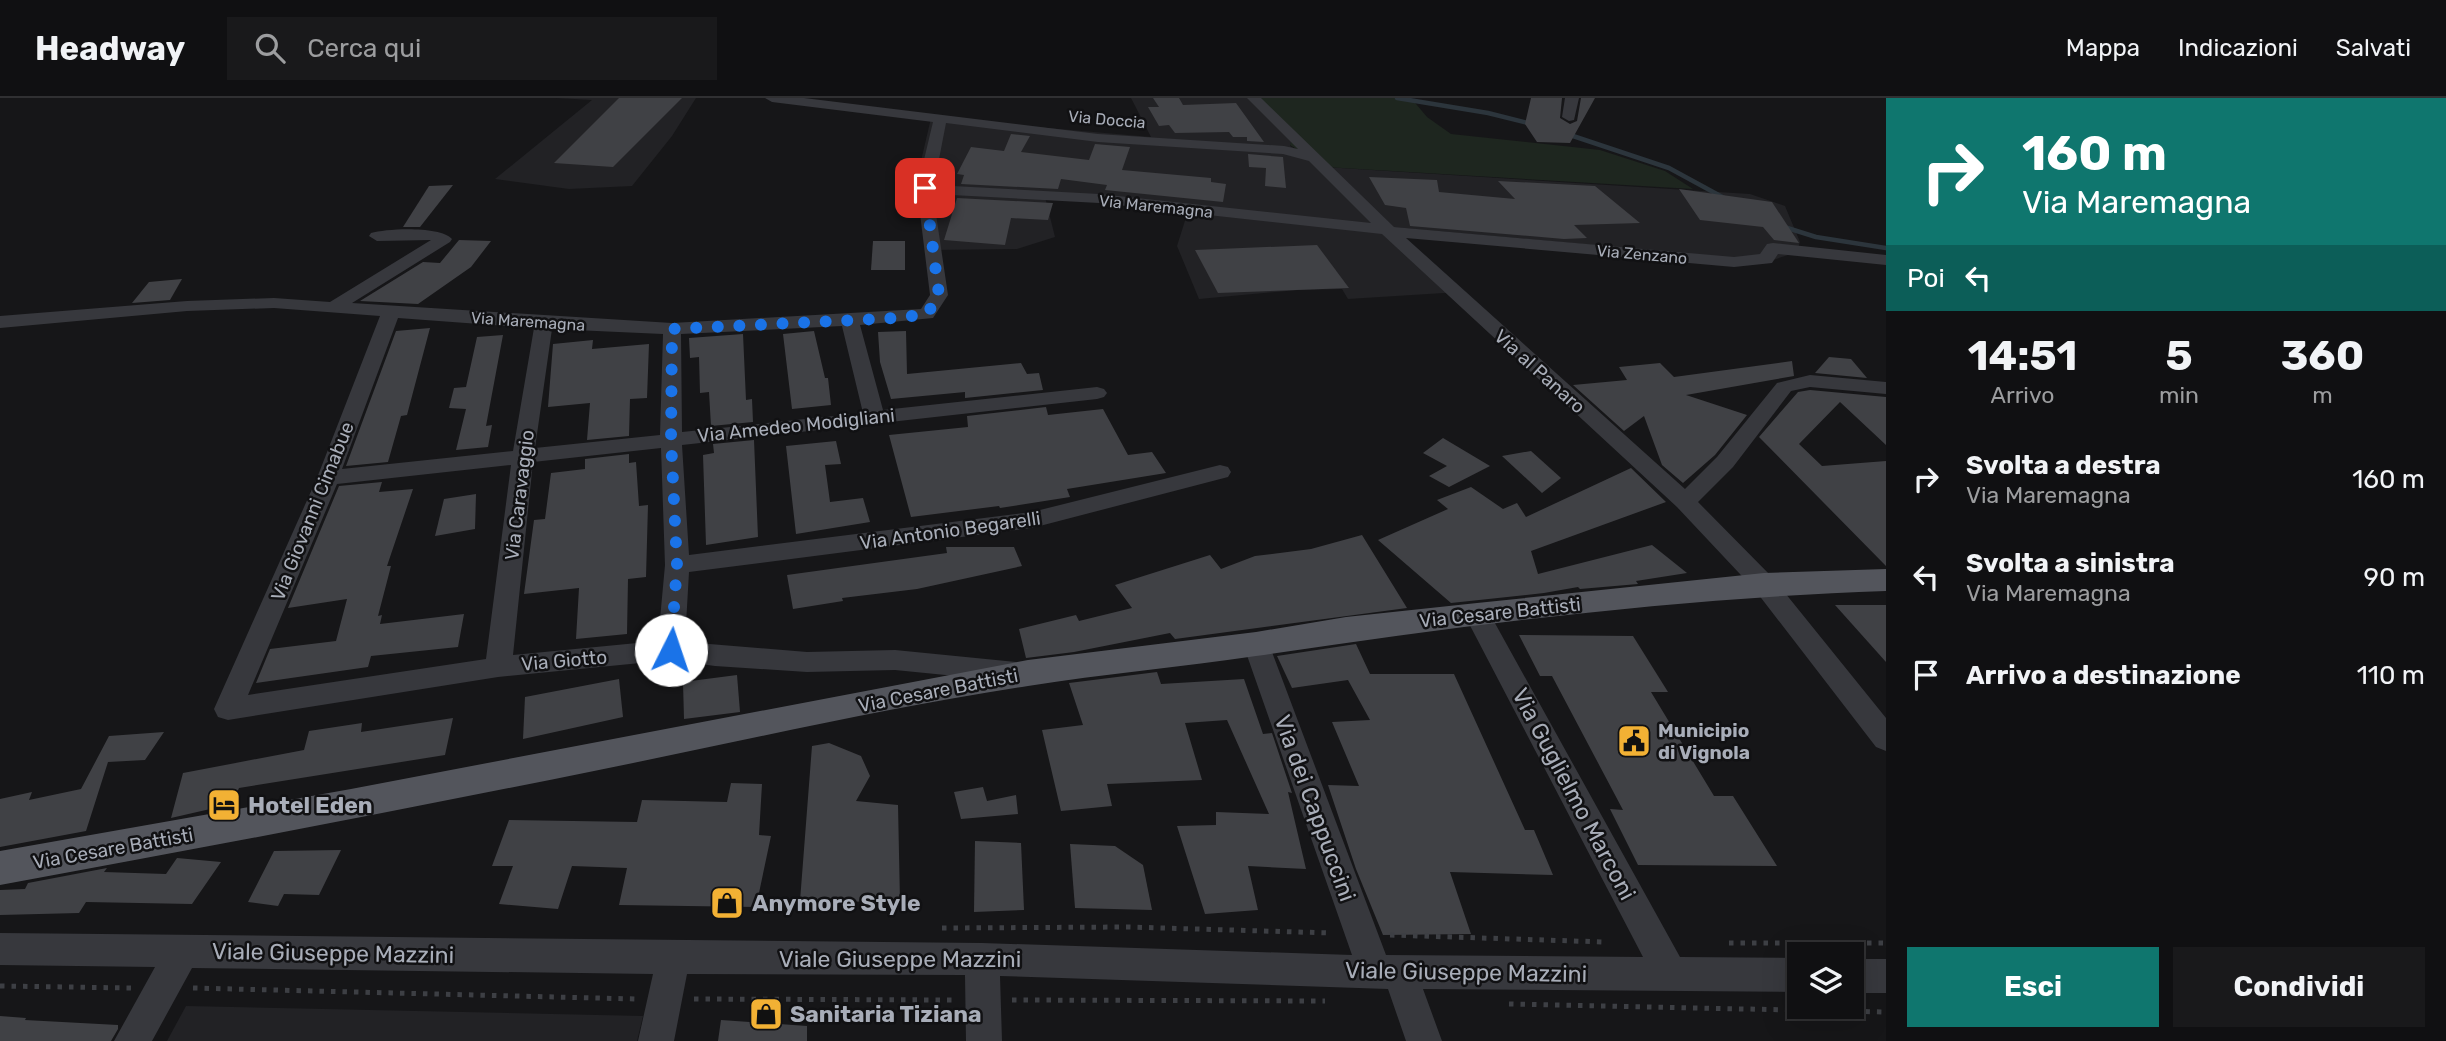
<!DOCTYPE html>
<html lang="it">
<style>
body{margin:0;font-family:Rubik,sans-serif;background:#19191b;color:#f1f3f6;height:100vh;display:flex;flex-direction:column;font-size:26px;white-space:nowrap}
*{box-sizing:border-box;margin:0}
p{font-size:23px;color:#9c9d9f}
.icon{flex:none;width:38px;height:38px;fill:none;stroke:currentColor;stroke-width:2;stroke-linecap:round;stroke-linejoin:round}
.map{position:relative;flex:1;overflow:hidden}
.drawer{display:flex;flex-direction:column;background:#101012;width:560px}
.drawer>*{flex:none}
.guide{background:#0f766e;color:#fff;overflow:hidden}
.tools{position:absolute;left:1787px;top:844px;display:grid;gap:14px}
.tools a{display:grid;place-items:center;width:77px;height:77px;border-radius:0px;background:#101012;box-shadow:0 7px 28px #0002,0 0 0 2px #303032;font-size:35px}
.pin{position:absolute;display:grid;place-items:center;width:60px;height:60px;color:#fff;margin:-30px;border-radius:14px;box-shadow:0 4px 10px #0006}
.me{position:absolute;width:77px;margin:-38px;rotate:4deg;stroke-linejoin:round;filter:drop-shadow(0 0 5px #0008)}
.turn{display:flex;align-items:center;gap:24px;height:147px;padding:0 21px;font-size:32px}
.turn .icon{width:91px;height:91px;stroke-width:2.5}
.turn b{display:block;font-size:49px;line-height:60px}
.then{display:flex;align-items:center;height:66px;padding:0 21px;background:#0003;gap:14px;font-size:26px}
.eta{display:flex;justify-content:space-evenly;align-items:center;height:119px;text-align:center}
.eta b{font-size:42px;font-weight:700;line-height:49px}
.action{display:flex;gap:14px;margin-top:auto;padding:14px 21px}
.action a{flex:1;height:80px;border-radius:0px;background:#0f766e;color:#fff;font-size:28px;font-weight:700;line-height:80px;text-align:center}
.action a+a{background:#19191b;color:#f1f3f6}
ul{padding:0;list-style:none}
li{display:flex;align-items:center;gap:21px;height:98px;padding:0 21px}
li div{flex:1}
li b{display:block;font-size:26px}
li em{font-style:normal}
header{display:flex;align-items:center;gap:42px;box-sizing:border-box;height:98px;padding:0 35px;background:#101012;border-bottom:2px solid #303032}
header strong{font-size:33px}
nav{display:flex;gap:38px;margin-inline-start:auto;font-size:24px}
.search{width:490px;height:63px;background:#19191b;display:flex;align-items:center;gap:18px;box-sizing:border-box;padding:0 24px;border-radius:0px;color:#9c9d9f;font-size:26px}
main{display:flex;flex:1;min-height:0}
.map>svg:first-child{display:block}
.built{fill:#222225}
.green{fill:#1e261f}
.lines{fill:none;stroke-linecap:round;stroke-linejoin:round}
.stream{stroke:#2c353c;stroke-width:4.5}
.building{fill:#404145}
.path{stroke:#3d3f44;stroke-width:5;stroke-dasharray:4.5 7;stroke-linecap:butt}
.minor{fill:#37383d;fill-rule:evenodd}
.major{fill:#53555c;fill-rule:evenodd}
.route{stroke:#1a73e8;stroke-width:12;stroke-dasharray:0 21.6}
.labels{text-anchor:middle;stroke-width:5;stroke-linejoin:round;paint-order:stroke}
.far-street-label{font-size:16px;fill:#a8adb8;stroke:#111113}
.street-label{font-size:19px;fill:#a8adb8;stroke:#111113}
.poi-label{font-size:19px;font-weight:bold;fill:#a8adb8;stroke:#111113;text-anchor:start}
.near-street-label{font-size:23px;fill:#a8adb8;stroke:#111113}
.near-poi-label{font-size:23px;font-weight:bold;fill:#a8adb8;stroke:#111113;text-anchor:start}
</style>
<header>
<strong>Headway</strong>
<div class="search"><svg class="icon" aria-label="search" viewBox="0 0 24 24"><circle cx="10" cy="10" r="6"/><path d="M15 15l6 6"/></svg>Cerca qui</div>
<nav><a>Mappa</a><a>Indicazioni</a><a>Salvati</a></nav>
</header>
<main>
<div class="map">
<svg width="1886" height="943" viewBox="0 0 1886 943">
<rect width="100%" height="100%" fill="#161618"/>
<!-- built -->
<g class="built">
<path d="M556 0H696L672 38 632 88 569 91 495 81 592 2Z"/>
<path d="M1131 0H1254L1293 40 1290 48 1325 69 1750 96 1785 108 1800 144 1797 154 1770 163 1381 128 1460 194 1348 201 1342 191 1298 192 1199 201 1177 148 1189 110 1044 95 1055 139 1017 151 929 152 919 90 921 63 931 20 1151 39Z"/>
<path d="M186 908 643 918 637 943H167Z"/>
</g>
<!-- green -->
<path class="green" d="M1254 0H1411L1427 19 1451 36 1600 52 1665 73 1693 91 1325 69 1290 47 1293 40Z"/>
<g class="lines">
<!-- stream -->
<g class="stream">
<path d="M1397 0 1488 15 1532 26"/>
<path d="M1567 36 1669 70 1726 101"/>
<path d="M1781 128 1816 139 1886 150"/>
</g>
</g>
<!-- building -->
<g class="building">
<path d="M619 0H682L613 69 554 65Z"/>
<path d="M1153 0H1179L1183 7 1236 5 1264 44 1247 43V39H1233L1229 34 1175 35 1169 27 1159 28 1148 9H1159Z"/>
<path d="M1531 0H1562L1560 20 1570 26 1577 23 1581 0H1595L1570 45 1537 44 1525 26Z"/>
<path d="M1011 36 1030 38 1021 54 1089 62 1095 46 1130 49 1122 72 1211 80V84L1226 86 1223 104 1105 92 1107 87 1061 81 1058 91 961 86 964 77 957 76 971 49 1004 53Z"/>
<path d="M1248 56 1283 59 1286 90 1265 88 1266 70 1249 69Z"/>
<path d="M1369 79 1437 82 1439 94 1515 101 1498 83 1595 88 1640 125 1574 127 1587 140 1564 141 1410 128 1406 110 1385 107Z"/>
<path d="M453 87 420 129H403L429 88Z"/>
<path d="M1679 91 1772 104 1799 145 1774 142 1763 129 1700 122Z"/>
<path d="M957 100 1053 105 1048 122 1011 120 1005 147 944 142Z"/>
<path d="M459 142 491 143 471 169 418 206 360 203 423 164 440 165Z"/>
<path d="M873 143H905V172H871Z"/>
<path d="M1317 147 1349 190 1218 195 1195 152Z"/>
<path d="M182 181 170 202 132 205 149 184Z"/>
<path d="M430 230 407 317 401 318 388 364 346 368 396 233Z"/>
<path d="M814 233 825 280H828L831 307 792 311 783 236Z"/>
<path d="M906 233 907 276 1021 265 1027 276 1039 275 1043 292 965 300V294L891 301 880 264 878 234Z"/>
<path d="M743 236 746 302 752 301 753 324 711 328 709 294 700 295 699 259 690 260 689 240Z"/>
<path d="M503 237 486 328 492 327 488 349 456 352 466 311 449 310 454 290 466 289 477 239Z"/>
<path d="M593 242 592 251 649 246 647 300 630 301 629 338 587 342 590 305 548 309 553 246Z"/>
<path d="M1829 259 1851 261 1867 280 1815 275Z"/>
<path d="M1792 263 1794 278 1686 297 1747 317 1715 357 1683 385 1662 367 1644 318 1624 333 1573 287 1627 282 1619 269 1660 265 1674 279Z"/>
<path d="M1810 292 1886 299V347L1840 304 1799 346 1822 368 1886 363V468L1759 339 1798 294Z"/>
<path d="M1046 309 1048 317 1103 311 1128 357 1152 354 1166 375 1067 391 1070 399 1000 410 999 408 911 419 889 337 968 329 967 318Z"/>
<path d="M1443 340 1490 368 1449 389 1429 378 1447 368 1423 355Z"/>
<path d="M754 342 758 439 706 447 703 357 714 355 713 346Z"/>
<path d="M836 343 841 366 825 367 830 404 863 400 870 424 796 436 786 348Z"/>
<path d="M1531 353 1561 380 1542 395 1502 358Z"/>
<path d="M629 356V365L636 364 639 408 648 407 646 479 628 481 627 536 576 541 579 490 524 496 534 422 545 421 551 375 585 371V361Z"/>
<path d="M1631 370 1666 404 1531 453 1538 476 1652 447 1687 475 1636 483 1638 486 1580 491 1578 489 1544 495 1451 505 1378 442 1448 411 1437 402 1471 389 1503 411 1517 405 1526 419Z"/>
<path d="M382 384 379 394 413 391 387 468H391L378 518 382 517 380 526 464 516 458 549 371 558 368 569 256 585 270 551 336 543 347 501 288 510 339 388Z"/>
<path d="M476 396 475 431 435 438 444 401Z"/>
<path d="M1362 437 1407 510 1175 541 1170 535 1074 554 1026 560 1019 531 1076 517 1079 523 1132 510 1115 487 1210 457 1221 471 1255 458 1311 451Z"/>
<path d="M946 449H1014L1022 468 917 491 842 500 843 503 793 511 787 477 947 455Z"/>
<path d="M1835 507H1886V564Z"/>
<path d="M1519 537 1633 538 1668 594H1651L1714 698H1733L1777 768 1638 767 1610 711 1623 712 1552 578H1540Z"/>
<path d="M1356 546 1370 576H1454L1525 732H1534L1553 777 1450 774 1471 836 1383 837 1356 771 1328 687 1359 688 1332 624 1370 622 1348 582 1292 590 1277 558Z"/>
<path d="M1157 574 1161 586 1244 581 1263 636 1272 635 1292 695 1288 694 1306 771 1248 768 1258 812 1205 816 1177 728 1216 727V714L1269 716 1227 622 1185 625 1202 682 1107 686 1112 708 1061 713 1042 632 1083 627 1069 585Z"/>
<path d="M737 577 740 614 684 621 683 584Z"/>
<path d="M619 581 623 619 523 641 525 599Z"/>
<path d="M453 620 445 657 239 690 232 706 171 720 183 675 304 652 309 633 362 625 361 634Z"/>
<path d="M164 634 145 662 108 664 86 733 0 749V701L32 694 29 702 81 691 109 638Z"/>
<path d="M829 645 861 658 870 678 856 703 898 707 900 804 800 803 812 648Z"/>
<path d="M731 685 762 686 759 737 771 738 756 809 619 807 627 770 572 768 558 811 499 806 513 768H492L509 722 637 724 642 702 727 704Z"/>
<path d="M983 689 987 703 1016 697 1018 716 961 721 954 694Z"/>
<path d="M975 743 1021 745 1024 812 974 814Z"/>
<path d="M1070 746 1115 748 1143 767 1152 812 1075 810Z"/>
<path d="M341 752 319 797 284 796 278 808 248 804 274 753Z"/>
<path d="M177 760 221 764 192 806 86 804 79 815 0 817V792L25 791 28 785 107 770 104 774 166 776Z"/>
<path d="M0 918 26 920 25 922 118 927V931L111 943H0Z"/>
<path d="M721 922 807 928V943H718Z"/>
</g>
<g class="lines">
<!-- path -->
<g class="path">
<path d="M942 830 1128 829 1332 835"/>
<path d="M1390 837 1605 844"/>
<path d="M1729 845H1886"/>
<path d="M0 888 132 890"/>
<path d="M193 890 636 901"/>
<path d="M694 901 954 902"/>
<path d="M1012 902 1325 903"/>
<path d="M1509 906 1886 914"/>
</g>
<!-- minor -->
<g class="minor">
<path d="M765 0H804L1098 36 1284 48 1298 51 1247 0H1261L1394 129 1734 159 1760 156 1767 146 1773 145 1886 157V167L1778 156 1772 165 1734 169 1406 140 1685 391 1717 359 1777 285 1810 277 1886 284V296L1810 289 1791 293 1733 369 1698 404 1773 480 1886 620V653L1876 649 1755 492 1677 409 1382 136 1099 105 933 96 948 197 933 220 860 227 883 312 1097 289 1104 291 1107 295 1104 299 1097 301 682 347 689 457 1032 414 1220 367 1228 369 1231 374 1228 379 1032 430 689 474 685 544 807 554 895 552 1016 564 1026 567 1029 574 1026 581 1016 584 895 572 807 574 715 568 671 562 498 579 228 622 218 619 214 611 317 380 380 218 274 210 187 213 0 230V218L187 203 274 200 330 204 431 142 377 143 369 138 371 135C388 130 441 128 452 141L450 144 352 205 672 225 921 211 930 197 917 91 933 24 772 4ZM946 25 1098 44 1283 56 1309 63 1371 125 1099 96 934 87ZM398 220 534 230 513 353 342 371ZM842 228 863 315 682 334 681 236ZM552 231 663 236 660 337 535 350ZM661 350 665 467 658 543 513 557 533 364ZM511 367 486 561 248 597 337 386Z"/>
<path d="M1565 0H1579L1574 22 1569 23 1562 19Z"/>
<path d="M1477 507 1486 509 1680 859 1799 860V894L1423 891 1442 943H1406L1388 891 1000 878 1002 943H966L965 877 687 876 674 943H638L653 876 192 870 152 943H114L155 869 0 867V835L982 845 1352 857 1243 546 1247 539 1256 536 1265 539 1269 546 1386 857 1643 859 1464 516 1468 509Z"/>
<rect x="1852" y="861" width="34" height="34"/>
</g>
<!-- major -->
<path class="major" d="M1886 471V493C1675 500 1465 527 1256 558 1180 569 1103 576 1028 588 882 610 738 644 594 673 396 713 198 751 0 787V753L351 691 1028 562 1256 534 1346 519 1477 505 1764 475Z"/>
</g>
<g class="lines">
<!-- route -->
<path class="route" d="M671 552 677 467 671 341 672 231 897 220 927 216 939 197 925 90"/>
</g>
<!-- icons -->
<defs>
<symbol id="civic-square" viewBox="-11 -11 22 22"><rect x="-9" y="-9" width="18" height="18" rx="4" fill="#f2b134" stroke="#111113"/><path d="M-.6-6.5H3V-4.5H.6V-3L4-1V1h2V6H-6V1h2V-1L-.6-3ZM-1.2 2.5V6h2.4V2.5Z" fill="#111"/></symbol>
<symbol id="hotel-square" viewBox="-11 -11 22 22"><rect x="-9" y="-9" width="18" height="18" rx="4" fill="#f2b134" stroke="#111113"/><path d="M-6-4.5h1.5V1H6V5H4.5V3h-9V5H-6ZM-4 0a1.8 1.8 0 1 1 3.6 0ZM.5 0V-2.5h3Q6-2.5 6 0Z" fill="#111"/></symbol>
<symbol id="shop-square" viewBox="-11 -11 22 22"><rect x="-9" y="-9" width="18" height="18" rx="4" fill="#f2b134" stroke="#111113"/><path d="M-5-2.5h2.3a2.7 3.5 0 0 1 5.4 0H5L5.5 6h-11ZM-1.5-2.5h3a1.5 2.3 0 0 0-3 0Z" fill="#111"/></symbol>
</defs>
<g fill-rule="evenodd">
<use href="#civic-square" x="1615" y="624" width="38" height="38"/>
<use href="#hotel-square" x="205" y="688" width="38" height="38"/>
<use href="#shop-square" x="708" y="786" width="38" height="38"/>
<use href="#shop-square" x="747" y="897" width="38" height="38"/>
</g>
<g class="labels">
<!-- far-street labels -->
<g class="far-street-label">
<text transform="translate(1107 21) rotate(5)" y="6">Via Doccia</text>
<text transform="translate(1156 108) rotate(6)" y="6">Via Maremagna</text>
<text transform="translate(1642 156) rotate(5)" y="6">Via Zenzano</text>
<text transform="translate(528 223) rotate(4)" y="6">Via Maremagna</text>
</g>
<!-- street labels -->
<g class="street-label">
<text transform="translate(1540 273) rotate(42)" y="7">Via al Panaro</text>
<text transform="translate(796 327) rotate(-6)" y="7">Via Amedeo Modigliani</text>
<text transform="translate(519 397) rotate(-83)" y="7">Via Caravaggio</text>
<text transform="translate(312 413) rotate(-68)" y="7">Via Giovanni Cimabue</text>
<text transform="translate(950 432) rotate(-8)" y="7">Via Antonio Begarelli</text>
<text transform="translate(1500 514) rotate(-6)" y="7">Via Cesare Battisti</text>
<text transform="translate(564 562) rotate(-5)" y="7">Via Giotto</text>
<text transform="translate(938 592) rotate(-11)" y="7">Via Cesare Battisti</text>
<text transform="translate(113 750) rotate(-10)" y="7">Via Cesare Battisti</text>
</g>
<!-- poi labels -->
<g class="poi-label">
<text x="1658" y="639">Municipio<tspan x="1658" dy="22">di Vignola</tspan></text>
</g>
<!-- near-street labels -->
<g class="near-street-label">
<text transform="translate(1574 696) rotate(62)" y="8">Via Guglielmo Marconi</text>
<text transform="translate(1315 710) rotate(70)" y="8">Via dei Cappuccini</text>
<text transform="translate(333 855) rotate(1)" y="8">Viale Giuseppe Mazzini</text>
<text x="900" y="869">Viale Giuseppe Mazzini</text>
<text transform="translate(1466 874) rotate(1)" y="8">Viale Giuseppe Mazzini</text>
</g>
<!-- near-poi labels -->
<g class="near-poi-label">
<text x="248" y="715">Hotel Eden</text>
<text x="752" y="813">Anymore Style</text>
<text x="790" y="924">Sanitaria Tiziana</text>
</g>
</g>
</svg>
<div class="tools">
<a><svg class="icon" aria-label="layers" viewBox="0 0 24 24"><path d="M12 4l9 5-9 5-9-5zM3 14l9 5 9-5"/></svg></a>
</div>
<div class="pin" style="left:925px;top:90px;background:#d93025"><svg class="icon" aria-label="arrive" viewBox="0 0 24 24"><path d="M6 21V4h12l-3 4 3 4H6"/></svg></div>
<svg class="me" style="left:671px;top:552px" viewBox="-20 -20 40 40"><circle r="19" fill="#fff"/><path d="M0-13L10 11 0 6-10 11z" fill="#1a73e8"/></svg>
</div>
<section class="drawer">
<div class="guide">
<div class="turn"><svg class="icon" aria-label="right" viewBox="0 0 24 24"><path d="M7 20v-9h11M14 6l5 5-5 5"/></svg><div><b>160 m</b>Via Maremagna</div></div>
<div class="then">Poi<svg class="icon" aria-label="left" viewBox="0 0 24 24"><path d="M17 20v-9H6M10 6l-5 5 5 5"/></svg></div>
</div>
<div class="eta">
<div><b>14:51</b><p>Arrivo</p></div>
<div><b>5</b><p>min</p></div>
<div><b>360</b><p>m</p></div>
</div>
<ul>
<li><svg class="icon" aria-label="right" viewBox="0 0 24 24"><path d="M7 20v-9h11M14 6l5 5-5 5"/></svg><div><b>Svolta a destra</b><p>Via Maremagna</p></div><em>160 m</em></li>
<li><svg class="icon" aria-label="left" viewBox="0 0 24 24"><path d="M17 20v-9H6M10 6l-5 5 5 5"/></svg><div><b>Svolta a sinistra</b><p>Via Maremagna</p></div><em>90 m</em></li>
<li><svg class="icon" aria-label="arrive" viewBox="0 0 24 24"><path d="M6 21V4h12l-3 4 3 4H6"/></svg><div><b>Arrivo a destinazione</b></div><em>110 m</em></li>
</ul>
<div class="action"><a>Esci</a><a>Condividi</a></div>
</section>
</main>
